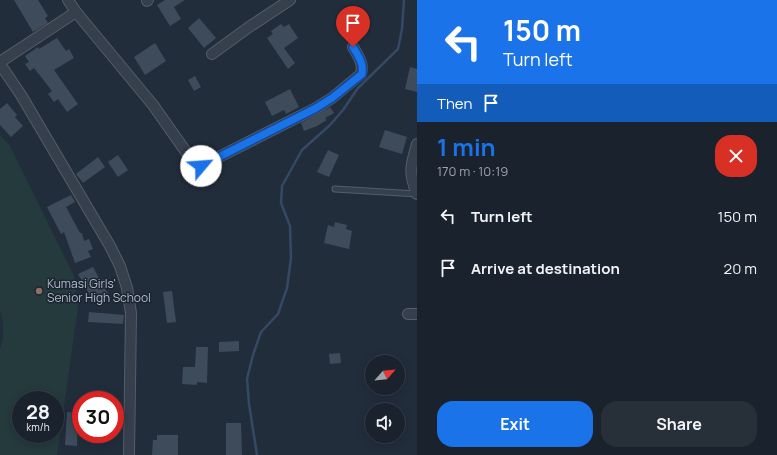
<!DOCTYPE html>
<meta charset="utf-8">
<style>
body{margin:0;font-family:Manrope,sans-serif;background:#272f39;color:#f1f3f6;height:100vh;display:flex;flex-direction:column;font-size:15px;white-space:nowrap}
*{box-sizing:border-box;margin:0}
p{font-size:13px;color:#9fa4aa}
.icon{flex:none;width:22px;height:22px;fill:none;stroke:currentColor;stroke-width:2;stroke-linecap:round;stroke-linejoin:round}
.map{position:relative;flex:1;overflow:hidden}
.panel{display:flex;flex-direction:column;background:#1a222d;width:360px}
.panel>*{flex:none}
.hud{background:#1a73e8;color:#fff;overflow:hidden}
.needle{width:26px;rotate:63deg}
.buttons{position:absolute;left:365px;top:355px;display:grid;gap:8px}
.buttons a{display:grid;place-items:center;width:40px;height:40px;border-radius:50%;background:#1a222d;box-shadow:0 2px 10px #0003,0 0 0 1px #383f49;font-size:20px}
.speed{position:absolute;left:12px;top:391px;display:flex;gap:8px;font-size:20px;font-weight:700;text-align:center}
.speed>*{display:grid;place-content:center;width:52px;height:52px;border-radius:50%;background:#1a222d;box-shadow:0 2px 10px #0003,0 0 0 1px #383f49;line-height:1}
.speed small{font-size:10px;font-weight:400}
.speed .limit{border:6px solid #d22;background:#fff;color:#111}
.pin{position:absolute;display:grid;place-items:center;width:34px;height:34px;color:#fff;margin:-41px -17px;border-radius:50% 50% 50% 0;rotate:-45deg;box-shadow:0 0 4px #0007}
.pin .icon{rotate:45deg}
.me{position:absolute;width:44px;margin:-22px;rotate:63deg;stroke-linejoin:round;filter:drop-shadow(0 0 3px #0008)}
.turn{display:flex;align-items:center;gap:14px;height:84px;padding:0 20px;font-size:18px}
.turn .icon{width:52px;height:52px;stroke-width:2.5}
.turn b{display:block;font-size:28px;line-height:34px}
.then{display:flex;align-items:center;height:38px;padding:0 20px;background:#0003;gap:8px;font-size:15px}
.round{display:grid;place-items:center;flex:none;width:42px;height:42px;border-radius:16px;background:#272f39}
.headline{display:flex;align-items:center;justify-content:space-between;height:68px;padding:0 20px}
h1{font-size:24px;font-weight:700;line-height:30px;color:#1a73e8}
.action{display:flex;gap:8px;margin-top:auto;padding:8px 20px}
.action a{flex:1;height:46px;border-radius:16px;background:#1a73e8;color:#fff;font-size:16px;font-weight:700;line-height:46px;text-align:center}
.action a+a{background:#272f39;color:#f1f3f6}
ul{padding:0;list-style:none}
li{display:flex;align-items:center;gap:12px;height:52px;padding:0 20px}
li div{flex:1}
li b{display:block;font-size:15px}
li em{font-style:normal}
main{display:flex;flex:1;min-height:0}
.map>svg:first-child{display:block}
.green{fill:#243a3d;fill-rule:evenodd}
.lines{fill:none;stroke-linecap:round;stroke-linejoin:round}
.stream{stroke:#354864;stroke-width:2.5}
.building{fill:#3e4b5b}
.service-casing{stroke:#545d6a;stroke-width:7}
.minor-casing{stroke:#545d6a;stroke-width:12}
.service{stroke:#363f4c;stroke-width:5}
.minor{stroke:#363f4c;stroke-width:10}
.route-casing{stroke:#114b97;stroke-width:10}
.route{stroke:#1a73e8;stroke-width:7}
.education-dot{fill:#8d6e63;stroke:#1b2431;stroke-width:1.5}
.labels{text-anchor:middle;stroke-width:3;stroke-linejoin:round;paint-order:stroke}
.poi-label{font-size:12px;fill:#b1bac8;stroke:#1b2431;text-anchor:start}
</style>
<main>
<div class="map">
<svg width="417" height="455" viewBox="0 0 417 455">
<rect width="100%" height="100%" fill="#222d3c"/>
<!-- green -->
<path class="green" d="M0 135 10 146 74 276 78 307 57 455H0V349C5 336 4 324 0 310ZM21 400H55V434H21Z"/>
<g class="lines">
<!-- stream -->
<path class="stream" d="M257 455 249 404 247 379 253 355 261 332 278 314 287 288 291 258 290 226 281 203 282 186 302 150 330 125 343 110 358 88 398 49 402 29 404 0"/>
</g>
<!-- building -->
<g class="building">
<path d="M14 0H38L48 16 45 18 48 23 33 32Z"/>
<path d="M165 0H185L174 7 181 19 170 26 157 5Z"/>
<path d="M199 18 216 38 204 48 188 28Z"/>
<path d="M281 24 284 27 289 24 298 38 284 48 295 63 288 69 267 38 273 34 271 31Z"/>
<path d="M57 38 66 51 69 49 74 58 54 70 78 104 67 112 58 99 54 102 48 94 52 91 34 68 30 71 25 64 29 62 25 56 38 47 39 49Z"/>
<path d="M155 43 166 61 145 75 134 57Z"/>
<path d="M410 67 417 69V92L405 89Z"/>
<path d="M195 76 201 87 194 91 188 80Z"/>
<path d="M290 89 299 107 286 114 284 110 272 116 265 102Z"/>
<path d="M7 103 17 115 15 117 23 126 11 137 0 125V109Z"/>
<path d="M330 107 334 113 325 118 327 120 317 126 304 131 301 123Z"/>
<path d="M385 130 407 137 402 154 379 147Z"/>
<path d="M328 150 339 155 329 177 317 172Z"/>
<path d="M118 155 128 170 118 177 108 162Z"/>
<path d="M98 157 105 167 83 183 76 174Z"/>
<path d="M71 195 75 202 66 207 80 233H82L84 241 89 239 93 249 88 251 91 257 75 263 64 232 61 234 47 207Z"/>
<path d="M335 222 347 225 346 229 352 231 349 249 324 243 328 225 334 227Z"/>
<path d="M93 267 100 280 104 279 108 286 105 288 108 294 94 302 78 274Z"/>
<path d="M172 291 176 322 167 323 163 292Z"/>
<path d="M89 312 124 315 123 324 88 322Z"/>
<path d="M239 341V351L219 352V342Z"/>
<path d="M196 347H208L207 383 197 382V385L182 384 183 367H195Z"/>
<path d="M340 353 341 363 330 364 329 354Z"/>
<path d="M67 412 78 413 77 446 65 445Z"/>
<path d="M226 423H241L242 455H226Z"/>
<path d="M157 435H178V455H152L153 440H157Z"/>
</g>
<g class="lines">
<defs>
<path id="service" d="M335 189 417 194"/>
<g id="minor">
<path d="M68 0 76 12 153 105 196 166H201L316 108 332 98 361 74C364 63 358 56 353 47"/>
<path d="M147 1 148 0"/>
<path d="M212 54 249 27 290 0"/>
<path d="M0 62 76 12"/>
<path d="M0 64 21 95 110 246 120 266 127 288 131 313 129 455"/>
<path d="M417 144C411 165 408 172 417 194"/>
<path d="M408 314H417"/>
</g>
</defs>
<!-- service casing -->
<use href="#service" class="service-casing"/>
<!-- minor casing -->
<use href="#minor" class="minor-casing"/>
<!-- service -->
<use href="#service" class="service"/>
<!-- minor -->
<use href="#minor" class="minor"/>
</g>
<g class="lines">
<defs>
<path id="route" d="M201 166 316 108 332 98 362 74C364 63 358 56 353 47"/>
</defs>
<!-- route casing -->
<use href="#route" class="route-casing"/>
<!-- route -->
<use href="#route" class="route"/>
</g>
<!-- markers -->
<circle class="education-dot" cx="39" cy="291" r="4"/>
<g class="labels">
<!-- poi labels -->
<g class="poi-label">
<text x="47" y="288">Kumasi Girls'<tspan x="47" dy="14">Senior High School</tspan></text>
</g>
</g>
</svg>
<div class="buttons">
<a><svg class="needle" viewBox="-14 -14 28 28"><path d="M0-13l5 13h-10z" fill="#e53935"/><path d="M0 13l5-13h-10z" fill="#9fa4aa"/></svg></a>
<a><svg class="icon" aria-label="sound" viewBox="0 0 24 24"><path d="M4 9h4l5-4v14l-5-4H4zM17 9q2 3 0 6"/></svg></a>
</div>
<div class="speed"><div>28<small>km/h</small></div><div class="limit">30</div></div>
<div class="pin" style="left:353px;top:47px;background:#d93025"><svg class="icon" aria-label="arrive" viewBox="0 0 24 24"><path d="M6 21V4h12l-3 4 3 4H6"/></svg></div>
<svg class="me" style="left:201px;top:166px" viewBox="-20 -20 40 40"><circle r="19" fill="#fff"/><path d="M0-13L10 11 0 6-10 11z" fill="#1a73e8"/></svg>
</div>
<section class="panel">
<div class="hud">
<div class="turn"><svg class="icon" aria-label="left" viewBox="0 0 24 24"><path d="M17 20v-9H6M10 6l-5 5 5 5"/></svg><div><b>150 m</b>Turn left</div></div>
<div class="then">Then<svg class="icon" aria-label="arrive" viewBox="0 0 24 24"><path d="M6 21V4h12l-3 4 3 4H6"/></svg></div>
</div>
<div class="headline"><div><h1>1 min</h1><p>170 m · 10:19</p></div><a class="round" style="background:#d93025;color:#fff"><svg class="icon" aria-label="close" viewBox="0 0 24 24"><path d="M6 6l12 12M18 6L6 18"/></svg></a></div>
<ul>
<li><svg class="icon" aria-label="left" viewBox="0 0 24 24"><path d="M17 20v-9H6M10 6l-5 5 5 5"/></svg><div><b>Turn left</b></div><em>150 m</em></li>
<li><svg class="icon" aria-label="arrive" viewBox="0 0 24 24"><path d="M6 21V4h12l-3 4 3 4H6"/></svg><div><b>Arrive at destination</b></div><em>20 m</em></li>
</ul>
<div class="action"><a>Exit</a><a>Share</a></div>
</section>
</main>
